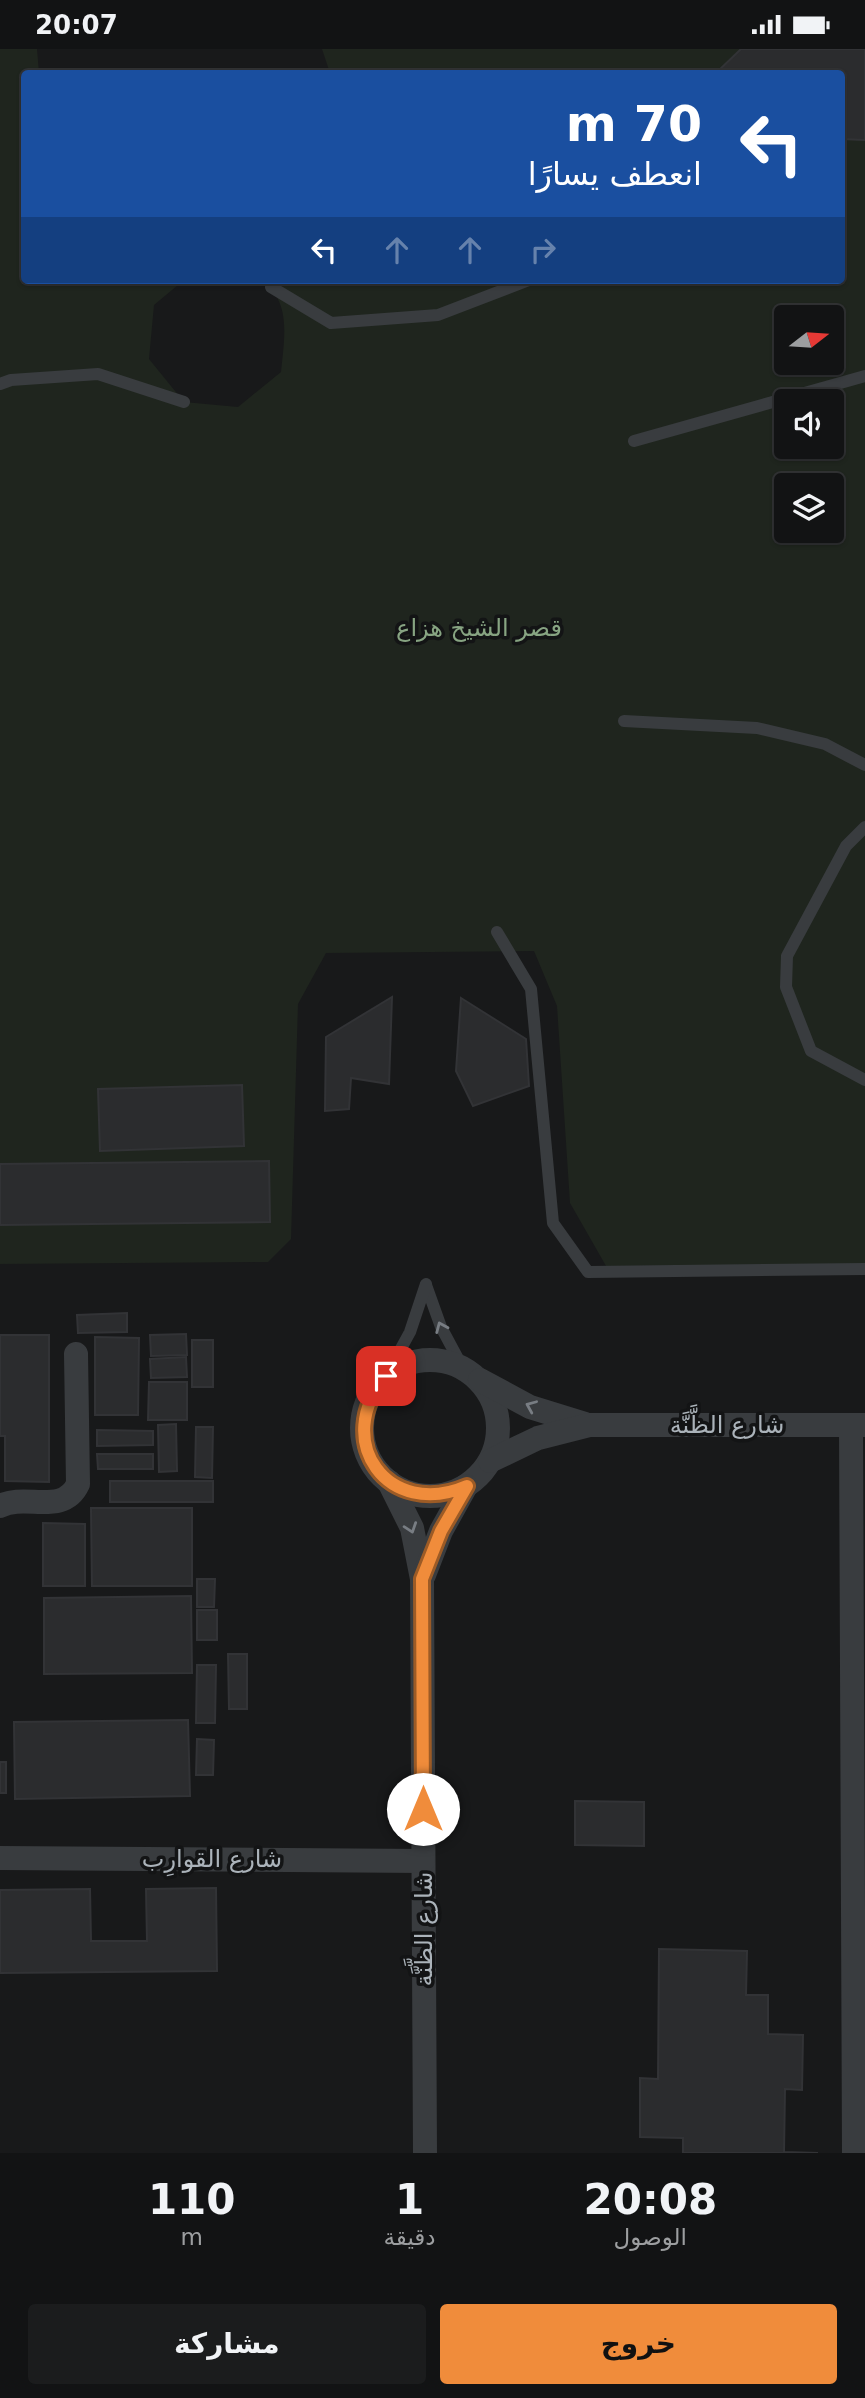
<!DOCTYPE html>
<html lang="ar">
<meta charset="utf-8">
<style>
body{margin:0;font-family:"DejaVu Sans","Noto Sans Arabic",sans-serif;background:#1b1c1d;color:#f1f3f6;direction:rtl;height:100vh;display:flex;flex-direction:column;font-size:26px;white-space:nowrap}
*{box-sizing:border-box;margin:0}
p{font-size:23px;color:#9c9ea0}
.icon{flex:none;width:38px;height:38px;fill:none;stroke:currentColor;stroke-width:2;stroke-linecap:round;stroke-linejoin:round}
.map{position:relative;height:2104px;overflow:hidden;direction:ltr}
.sheet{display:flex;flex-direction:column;background:#121314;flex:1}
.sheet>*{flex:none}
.top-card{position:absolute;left:21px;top:21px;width:824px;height:214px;border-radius:7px;box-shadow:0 2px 5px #0004,0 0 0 2px #313234;direction:rtl;background:#1a4fa0;color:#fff;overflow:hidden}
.needle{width:46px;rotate:73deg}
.fabs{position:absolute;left:774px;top:256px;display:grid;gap:14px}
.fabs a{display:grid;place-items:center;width:70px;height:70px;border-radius:7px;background:#121314;box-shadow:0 2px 5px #0004,0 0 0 2px #313234;font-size:35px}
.pin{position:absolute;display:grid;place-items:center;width:60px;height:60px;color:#fff;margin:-30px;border-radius:14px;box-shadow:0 4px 10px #0006}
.me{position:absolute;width:77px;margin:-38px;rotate:0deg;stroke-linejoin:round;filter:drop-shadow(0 0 5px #0008)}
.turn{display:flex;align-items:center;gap:24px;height:147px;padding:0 28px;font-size:32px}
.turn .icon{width:91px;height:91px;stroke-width:2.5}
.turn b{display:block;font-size:49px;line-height:60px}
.lanes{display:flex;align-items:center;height:66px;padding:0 28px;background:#0003;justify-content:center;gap:35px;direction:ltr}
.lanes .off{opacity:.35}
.eta{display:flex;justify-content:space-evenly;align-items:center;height:119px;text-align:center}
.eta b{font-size:42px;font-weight:600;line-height:49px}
.primary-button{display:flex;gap:14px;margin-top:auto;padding:14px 28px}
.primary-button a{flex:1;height:80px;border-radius:7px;background:#f08c3b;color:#111;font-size:28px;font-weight:600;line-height:80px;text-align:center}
.primary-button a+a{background:#1b1c1d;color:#f1f3f6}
.status{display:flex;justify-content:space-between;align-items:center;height:49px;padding:0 35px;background:#121314;direction:ltr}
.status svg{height:19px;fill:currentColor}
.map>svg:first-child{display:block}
.green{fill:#1f251e;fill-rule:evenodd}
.building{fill:#2b2c2e;stroke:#323336;stroke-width:2}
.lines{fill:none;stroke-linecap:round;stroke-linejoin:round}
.lane{stroke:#393c3f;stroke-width:12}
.street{stroke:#393c3f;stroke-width:24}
.oneway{stroke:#787d83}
.route-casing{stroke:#9c5b26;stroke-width:18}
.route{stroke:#f08c3b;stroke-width:12}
.labels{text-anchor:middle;stroke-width:7;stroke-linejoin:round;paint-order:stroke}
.park-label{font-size:24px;fill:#87a482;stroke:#131415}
.street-label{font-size:24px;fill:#abb3ba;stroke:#131415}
</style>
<div class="status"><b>20:07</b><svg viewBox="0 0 49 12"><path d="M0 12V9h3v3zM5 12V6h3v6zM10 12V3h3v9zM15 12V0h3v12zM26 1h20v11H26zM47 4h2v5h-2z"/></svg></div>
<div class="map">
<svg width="865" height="2104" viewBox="0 0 865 2104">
<rect width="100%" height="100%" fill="#18191a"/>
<!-- green -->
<path class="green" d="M0 0H37L39 24H24V231H184L154 256 149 310 184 353 238 358 281 323C284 290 293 250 259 231H842V24H330L322 0H865V1215L606 1217 570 1154 557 957 534 902 326 904 298 955 291 1190 268 1213 0 1215ZM786 268H831V313H786ZM786 352H831V397H786ZM786 436H831V481H786Z"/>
<!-- building -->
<g class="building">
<path d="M741 0H865V91L842 90V24H716Z"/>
<path d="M392 948 389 1035 351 1029 349 1060 325 1062 326 988Z"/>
<path d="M461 949 526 990 529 1037 473 1057 456 1022Z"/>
<path d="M242 1036 244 1097 100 1102 98 1040Z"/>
<path d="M269 1112 270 1173 0 1176V1115Z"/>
<path d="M127 1264V1283L78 1284 77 1266Z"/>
<path d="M186 1285 187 1306 151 1307 150 1286Z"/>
<path d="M0 1286H49V1433L5 1432V1387H0Z"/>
<path d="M95 1288 139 1289 138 1366H95Z"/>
<rect x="192" y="1291" width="21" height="47"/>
<path d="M186 1308 187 1328 151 1329 150 1310Z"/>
<path d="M149 1333H187V1371H148Z"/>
<path d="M176 1375 177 1422 159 1423 158 1376Z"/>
<path d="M196 1378H213L212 1429 195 1428Z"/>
<path d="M97 1381 153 1382V1396L97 1397Z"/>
<path d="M97 1405H153V1420H98Z"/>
<rect x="110" y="1432" width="103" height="21"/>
<path d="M91 1459H192V1537H92Z"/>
<path d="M43 1474 85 1475V1537H43Z"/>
<path d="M197 1530H215L214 1558H197Z"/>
<path d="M191 1547 192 1624 44 1625V1549Z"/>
<rect x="197" y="1561" width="20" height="30"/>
<path d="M228 1605H247V1660H229Z"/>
<path d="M197 1616H216L215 1674H196Z"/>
<path d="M188 1671 190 1747 15 1750 14 1673Z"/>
<path d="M197 1690 214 1691 213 1726H196Z"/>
<rect x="0" y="1713" width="6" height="31"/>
<path d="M575 1752 644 1753V1797L575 1796Z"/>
<path d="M216 1839 217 1922 0 1924V1841L90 1840 91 1892H147L146 1840Z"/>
<path d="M659 1900 747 1902 746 1946H768V1985L803 1986 802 2041 785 2040 784 2103 818 2104H683V2089L640 2088V2029L658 2030Z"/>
</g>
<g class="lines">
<!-- lane -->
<g class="lane">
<path d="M271 238 331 274 438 266 529 231"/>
<path d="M0 335 11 331 98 325 184 353"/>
<path d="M634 392 865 327"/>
<path d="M624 672 757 679 825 695 865 716"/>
<path d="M865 778 846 797 787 907 786 938 811 1002 865 1031"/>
<path d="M497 883 531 940 553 1174 588 1223 865 1220"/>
<path d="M426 1236 441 1278 463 1319"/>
<path d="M386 1327 410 1283 426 1235"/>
</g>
<!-- street -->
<g class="street">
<circle cx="430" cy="1379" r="68"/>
<path d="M480 1331 530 1358 585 1375"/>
<path d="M851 1376 854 2104"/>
<path d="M490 1412 538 1389 589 1376H865"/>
<path d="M389 1433 412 1479 422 1530 425 2104"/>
<path d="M0 1457C26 1444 63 1467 78 1435L76 1305"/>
<path d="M424 1526 441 1482 466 1437"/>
<path d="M0 1809 423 1812"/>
</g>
</g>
<!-- one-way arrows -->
<defs><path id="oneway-chevron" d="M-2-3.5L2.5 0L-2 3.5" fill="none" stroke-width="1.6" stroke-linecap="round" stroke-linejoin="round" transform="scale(1.75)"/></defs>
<g class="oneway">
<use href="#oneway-chevron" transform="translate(441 1278) rotate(-113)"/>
<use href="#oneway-chevron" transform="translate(531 1357) rotate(-157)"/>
<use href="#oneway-chevron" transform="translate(411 1479) rotate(71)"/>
</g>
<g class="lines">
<defs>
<path id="route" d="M386 1327C331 1392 388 1471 467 1437L441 1482 422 1530 423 1760"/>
</defs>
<!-- route casing -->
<use href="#route" class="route-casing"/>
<!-- route -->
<use href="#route" class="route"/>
</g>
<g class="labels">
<!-- park labels -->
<g class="park-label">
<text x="479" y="587">قصر الشيخ هزاع</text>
</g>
<!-- street labels -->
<g class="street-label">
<text x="727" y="1384">شارع الظَّنَّة</text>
<text x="212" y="1818">شارع القوارِب</text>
<text transform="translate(424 1880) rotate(-90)" y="8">شارع الظَّنَّة</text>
</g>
</g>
</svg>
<div class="fabs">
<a><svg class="needle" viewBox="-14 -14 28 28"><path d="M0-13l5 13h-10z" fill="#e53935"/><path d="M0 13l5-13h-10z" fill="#9c9ea0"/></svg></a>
<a><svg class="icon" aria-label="sound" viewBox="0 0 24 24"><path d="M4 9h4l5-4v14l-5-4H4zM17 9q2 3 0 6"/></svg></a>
<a><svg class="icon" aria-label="layers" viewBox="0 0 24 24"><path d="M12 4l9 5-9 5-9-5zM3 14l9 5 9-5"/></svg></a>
</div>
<div class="pin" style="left:386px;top:1327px;background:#d93025"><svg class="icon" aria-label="arrive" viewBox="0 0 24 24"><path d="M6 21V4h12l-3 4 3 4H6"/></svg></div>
<svg class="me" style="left:423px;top:1760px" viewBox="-20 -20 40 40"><circle r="19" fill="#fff"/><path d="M0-13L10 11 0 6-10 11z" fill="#f08c3b"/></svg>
<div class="top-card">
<div class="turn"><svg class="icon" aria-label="left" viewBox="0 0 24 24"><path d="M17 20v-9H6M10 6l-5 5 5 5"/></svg><div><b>70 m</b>انعطف يسارًا</div></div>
<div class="lanes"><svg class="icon" aria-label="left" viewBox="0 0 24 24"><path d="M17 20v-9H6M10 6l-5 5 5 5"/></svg><svg class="icon off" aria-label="ahead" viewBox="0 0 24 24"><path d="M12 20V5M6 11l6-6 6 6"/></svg><svg class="icon off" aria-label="ahead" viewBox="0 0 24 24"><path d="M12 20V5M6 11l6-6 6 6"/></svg><svg class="icon off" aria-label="right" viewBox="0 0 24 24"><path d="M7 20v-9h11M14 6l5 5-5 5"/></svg></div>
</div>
</div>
<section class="sheet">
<div class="eta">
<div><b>20:08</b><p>الوصول</p></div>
<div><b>1</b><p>دقيقة</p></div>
<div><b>110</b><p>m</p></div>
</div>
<div class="primary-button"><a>خروج</a><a>مشاركة</a></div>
</section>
